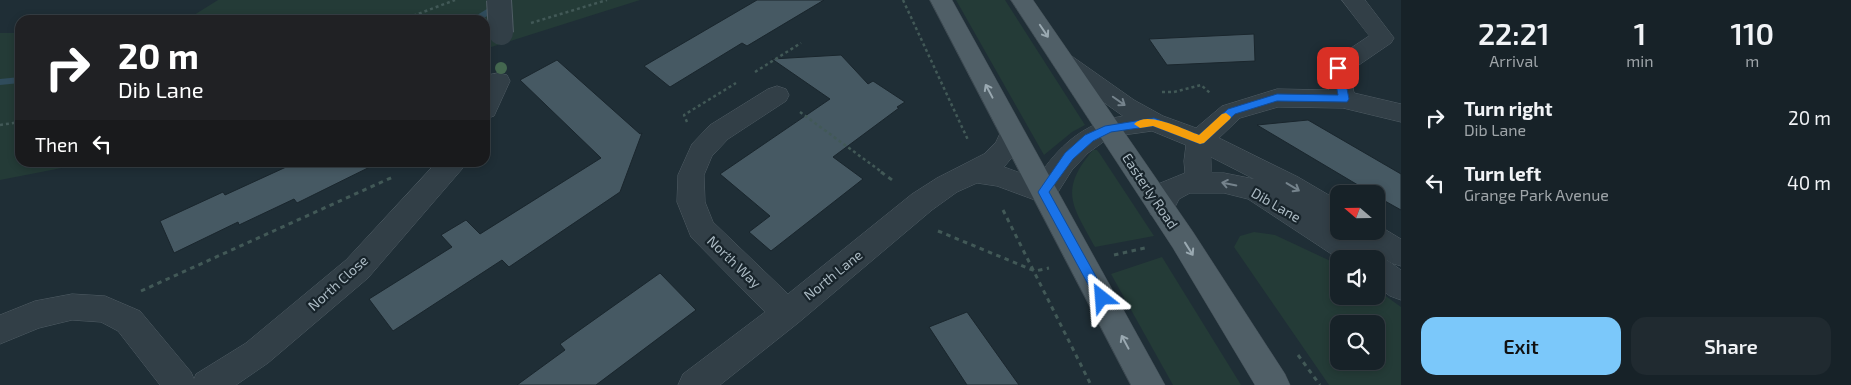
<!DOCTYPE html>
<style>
body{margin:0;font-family:"Exo 2",sans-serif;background:#202a30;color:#f1f3f6;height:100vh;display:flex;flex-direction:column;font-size:19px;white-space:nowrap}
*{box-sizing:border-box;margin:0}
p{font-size:16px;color:#9ea4a8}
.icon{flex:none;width:28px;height:28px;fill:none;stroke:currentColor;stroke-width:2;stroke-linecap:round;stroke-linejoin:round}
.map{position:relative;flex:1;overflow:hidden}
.details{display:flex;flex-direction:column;background:#172228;width:450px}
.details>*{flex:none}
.top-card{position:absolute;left:15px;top:15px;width:475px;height:152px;border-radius:15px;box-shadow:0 2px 8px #0003,0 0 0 1px #363f45;background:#202124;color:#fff;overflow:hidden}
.needle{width:32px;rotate:290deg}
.tools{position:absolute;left:1330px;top:185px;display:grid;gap:10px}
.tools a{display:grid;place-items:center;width:55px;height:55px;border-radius:10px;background:#172228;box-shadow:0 2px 8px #0003,0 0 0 1px #363f45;font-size:25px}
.pin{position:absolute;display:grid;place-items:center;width:42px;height:42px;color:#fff;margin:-21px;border-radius:10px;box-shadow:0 2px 8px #0006}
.me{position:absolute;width:55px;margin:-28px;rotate:332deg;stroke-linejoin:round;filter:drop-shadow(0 0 4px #0008)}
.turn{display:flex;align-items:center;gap:18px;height:105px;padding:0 20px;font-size:22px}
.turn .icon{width:65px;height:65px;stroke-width:2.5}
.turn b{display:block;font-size:35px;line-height:42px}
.then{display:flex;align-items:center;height:48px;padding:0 20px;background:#0003;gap:10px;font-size:19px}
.eta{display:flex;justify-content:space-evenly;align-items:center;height:85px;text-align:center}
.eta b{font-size:30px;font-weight:600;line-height:35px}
.cta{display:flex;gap:10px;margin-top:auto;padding:10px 20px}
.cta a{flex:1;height:58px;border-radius:15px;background:#7bc8fa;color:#111;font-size:20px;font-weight:600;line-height:58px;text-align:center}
.cta a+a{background:#202a30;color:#f1f3f6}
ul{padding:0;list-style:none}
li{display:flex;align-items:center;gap:15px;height:65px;padding:0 20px}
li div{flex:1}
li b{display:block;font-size:19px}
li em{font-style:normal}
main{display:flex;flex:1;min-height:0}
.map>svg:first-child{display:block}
.green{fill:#243b37;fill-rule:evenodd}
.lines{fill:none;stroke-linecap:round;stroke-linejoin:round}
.stream{fill:#304c5c;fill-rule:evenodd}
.building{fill:#465963;stroke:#1a262d}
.minor-casing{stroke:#505d65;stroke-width:1}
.major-casing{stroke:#3f4b53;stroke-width:1}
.path-far1{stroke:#425957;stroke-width:2.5;stroke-dasharray:3 3;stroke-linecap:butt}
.path{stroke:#425957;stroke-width:3;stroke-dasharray:4.5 4.5;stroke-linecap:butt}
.minor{fill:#323f47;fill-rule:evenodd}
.major{fill:#505f67;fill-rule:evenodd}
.minor-bridge-casing{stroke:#505d65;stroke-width:26;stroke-linecap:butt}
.minor-bridge{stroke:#323f47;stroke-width:24}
.tree{fill:#44674f}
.oneway{stroke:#9aa9b1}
.oneway2{stroke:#75838c}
.route{fill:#1a73e8;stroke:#114b97}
.slow{fill:#f59e0b}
.labels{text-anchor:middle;stroke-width:4.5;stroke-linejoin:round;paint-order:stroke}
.street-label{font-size:14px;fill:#acbbc4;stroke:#18242b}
</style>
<main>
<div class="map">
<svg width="1401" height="385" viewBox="0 0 1401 385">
<rect width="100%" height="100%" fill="#1f2e36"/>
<!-- green -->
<g class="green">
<path d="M218 0H640L485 49V20H186Z"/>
<path d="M956 0H1005L1085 125 1072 132 1044 155Z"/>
<path d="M0 33H20V162L87 163 0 180Z"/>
<path d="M1093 150H1097L1100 154 1154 236 1095 247C1073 206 1058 191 1093 150Z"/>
<path d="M1254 232 1275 235 1339 265V296H1376V289L1401 307V385H1329L1234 247 1240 236ZM1339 324H1376V361H1339Z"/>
<path d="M1162 257 1241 385H1173L1111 274Z"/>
</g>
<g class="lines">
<!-- stream -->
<g class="stream">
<path d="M500 1 503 2V6L481 20H469Z"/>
<path d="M20 77V83L0 85V79Z"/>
</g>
</g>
<!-- building -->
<g class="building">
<path d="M757 0H824L747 46 742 43 670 87 644 66Z"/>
<path d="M1254 34 1255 61 1167 65 1149 39Z"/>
<path d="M841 55 868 84 873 81 905 102 897 107 899 108 833 157 863 179 771 251 749 232 770 216 720 174 830 99 772 59Z"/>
<path d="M557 60 640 134 642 133 620 192 509 267 502 260 393 331 369 299 452 247 441 235 466 220 480 234 601 158 520 80Z"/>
<path d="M1308 120 1401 174V210L1376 196V194H1373L1257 125Z"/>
<path d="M297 162H380L297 203 294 199 239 225 238 222 174 253 160 221 223 192 225 195Z"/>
<path d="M660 273 696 310 596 385H517L565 350 560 344Z"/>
<path d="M967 312 994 350 1019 385H967L929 327Z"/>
</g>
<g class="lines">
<defs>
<g id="minor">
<path d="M1342 0H1365L1394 38 1391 43 1350 71 1354 93 1401 104V122L1343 108 1278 107 1240 118 1219 138 1298 177 1339 201V226L1330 223 1339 229V231H1342L1353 238 1350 231H1376V224L1401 239V266L1391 263 1373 251 1376 257 1387 260 1401 270V300L1390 296 1376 286V259H1339L1248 199 1224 193H1190L1179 199 1171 215 1161 218 1151 215 1147 207 1158 184 1185 173 1184 161 1186 145 1152 131 1116 136 1106 140 1088 153 1072 170 1053 200 1043 203 997 186 977 183 957 192 932 210 798 323 720 385H678L683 374 765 312 691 237 677 202 678 175 692 144 710 125 768 89 777 86 786 89 789 95 786 101 728 139 712 156 704 175 705 202 713 222 788 294 912 194 937 178 984 154 996 142 1003 127 1012 125 1021 127 1025 134 1014 155 1004 167 1037 179C1058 146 1084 123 1123 116L1057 69 1053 63 1057 57 1065 55 1073 57 1134 100 1163 116 1196 128 1222 106 1277 89 1329 90 1326 68 1330 62 1369 36ZM1211 157 1254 179 1224 173H1212Z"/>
<path d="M498 73 507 75 510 81 494 116 485 119V83L489 75Z"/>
<path d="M437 162H466L462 169 368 278 268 363 236 385H160L118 331 101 322 72 320 39 328 0 344V315L35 301 72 294 105 296 140 311 191 372 194 379 196 374 246 343 346 260Z"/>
</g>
<g id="major">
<path d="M930 0H952L1165 385H1131Z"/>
<path d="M1011 0H1033L1193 232 1285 374 1290 385H1255L1173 248Z"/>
</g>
</defs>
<!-- minor casing -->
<use href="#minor" class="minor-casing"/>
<!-- major casing -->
<use href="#major" class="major-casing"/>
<!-- path-far1 -->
<g class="path-far1">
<path d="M903 0 968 140"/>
<path d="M402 20 455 0"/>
<path d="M531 23 607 0"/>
<path d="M755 72 801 43"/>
<path d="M1162 92H1174L1201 85 1210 93"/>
<path d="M800 112 883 173"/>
<path d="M687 122 684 115 736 83"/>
<path d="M0 125 20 122"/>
</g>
<!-- path -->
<g class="path">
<path d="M881 172 895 182"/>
<path d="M1003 210 1091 385"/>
<path d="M938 231 1035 271 1049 268"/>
<path d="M1114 255 1149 247"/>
<path d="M141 291 395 176"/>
<path d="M1298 355 1320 385"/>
</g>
<!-- minor -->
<use href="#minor" class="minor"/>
<!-- major -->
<use href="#major" class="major"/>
<defs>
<path id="minor-bridge" d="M499 0 501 33"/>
</defs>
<!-- minor-bridge casing -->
<use href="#minor-bridge" class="minor-bridge-casing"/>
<!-- minor-bridge -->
<use href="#minor-bridge" class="minor-bridge"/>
</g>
<!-- trees -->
<circle class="tree" cx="501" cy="68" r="6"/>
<!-- one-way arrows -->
<defs><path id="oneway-shaft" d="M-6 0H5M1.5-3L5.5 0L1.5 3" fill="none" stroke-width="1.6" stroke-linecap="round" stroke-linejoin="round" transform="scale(1.25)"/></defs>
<g class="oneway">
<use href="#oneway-shaft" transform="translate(1044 31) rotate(56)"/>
<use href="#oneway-shaft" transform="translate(989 91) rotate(-118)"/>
<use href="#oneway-shaft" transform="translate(1189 249) rotate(58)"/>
<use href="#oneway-shaft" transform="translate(1125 342) rotate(-118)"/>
</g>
<g class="oneway2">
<use href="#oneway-shaft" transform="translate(1119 101) rotate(35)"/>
<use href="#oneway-shaft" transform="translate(1229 184) rotate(-169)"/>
<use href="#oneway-shaft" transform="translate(1293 187) rotate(31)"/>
</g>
<!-- route -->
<path class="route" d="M1338 65 1343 68 1349 99 1347 102 1277 101 1235 114 1204 143 1200 144 1153 126 1111 132 1093 141 1073 159 1049 192 1108 298 1106 301 1102 303 1097 301 1038 192 1065 153 1085 135 1105 126 1154 118 1199 135 1228 109 1277 94 1338 95 1333 68Z"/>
<!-- slow -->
<path class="slow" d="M1226 113 1231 117 1230 119 1204 143 1200 144 1153 126 1140 128 1134 124C1147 110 1184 130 1199 135L1222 114Z"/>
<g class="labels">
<!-- street labels -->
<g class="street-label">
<text transform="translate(1150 191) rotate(56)" y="5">Easterly Road</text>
<text transform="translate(1276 205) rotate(30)" y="5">Dib Lane</text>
<text transform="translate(734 262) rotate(44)" y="5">North Way</text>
<text transform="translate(833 275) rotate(-39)" y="5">North Lane</text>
<text transform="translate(338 283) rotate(-42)" y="5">North Close</text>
</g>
</g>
</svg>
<div class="tools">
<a><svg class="needle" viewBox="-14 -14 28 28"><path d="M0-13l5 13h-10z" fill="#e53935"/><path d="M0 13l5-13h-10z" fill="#9ea4a8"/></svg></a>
<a><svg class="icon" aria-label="sound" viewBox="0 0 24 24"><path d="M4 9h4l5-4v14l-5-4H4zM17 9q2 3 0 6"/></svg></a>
<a><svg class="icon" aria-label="search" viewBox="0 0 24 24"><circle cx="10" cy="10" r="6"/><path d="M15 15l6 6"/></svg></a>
</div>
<div class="pin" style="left:1338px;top:68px;background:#d93025"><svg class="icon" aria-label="arrive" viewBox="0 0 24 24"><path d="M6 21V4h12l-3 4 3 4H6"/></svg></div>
<svg class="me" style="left:1102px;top:298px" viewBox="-20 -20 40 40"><path d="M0-17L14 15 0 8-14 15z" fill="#1a73e8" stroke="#fff" stroke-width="4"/></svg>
<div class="top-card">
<div class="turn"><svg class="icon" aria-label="right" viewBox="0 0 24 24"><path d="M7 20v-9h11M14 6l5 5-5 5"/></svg><div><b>20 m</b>Dib Lane</div></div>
<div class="then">Then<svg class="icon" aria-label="left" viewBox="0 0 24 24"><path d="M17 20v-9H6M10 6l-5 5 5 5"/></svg></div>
</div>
</div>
<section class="details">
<div class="eta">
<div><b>22:21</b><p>Arrival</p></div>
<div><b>1</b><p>min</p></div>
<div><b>110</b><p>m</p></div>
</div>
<ul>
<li><svg class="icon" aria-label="right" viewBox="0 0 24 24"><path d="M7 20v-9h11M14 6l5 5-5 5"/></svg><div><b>Turn right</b><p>Dib Lane</p></div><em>20 m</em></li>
<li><svg class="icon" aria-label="left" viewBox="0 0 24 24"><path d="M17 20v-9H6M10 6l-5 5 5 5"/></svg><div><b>Turn left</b><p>Grange Park Avenue</p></div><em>40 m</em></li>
</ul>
<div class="cta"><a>Exit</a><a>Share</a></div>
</section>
</main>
